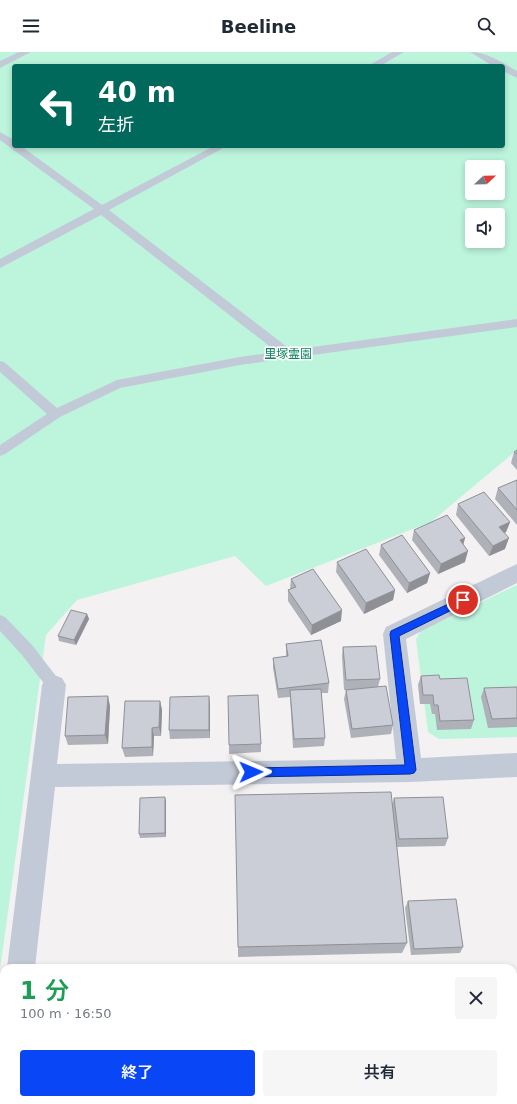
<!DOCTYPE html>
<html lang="ja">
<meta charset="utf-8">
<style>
body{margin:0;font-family:"DejaVu Sans","Noto Sans JP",sans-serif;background:#f6f6f7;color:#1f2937;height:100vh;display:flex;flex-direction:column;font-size:15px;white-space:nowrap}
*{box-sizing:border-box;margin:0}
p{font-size:13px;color:#747a83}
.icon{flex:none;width:22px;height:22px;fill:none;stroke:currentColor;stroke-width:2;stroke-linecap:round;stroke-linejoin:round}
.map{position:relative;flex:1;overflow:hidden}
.side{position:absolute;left:0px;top:912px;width:517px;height:140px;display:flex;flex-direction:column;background:#fff;border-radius:12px 12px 0 0;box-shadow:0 2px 6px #0003}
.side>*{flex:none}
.top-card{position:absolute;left:12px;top:12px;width:493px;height:84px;border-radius:4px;box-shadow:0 2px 6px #0003;background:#00695c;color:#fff;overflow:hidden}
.needle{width:26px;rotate:68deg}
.controls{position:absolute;left:465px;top:108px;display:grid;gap:8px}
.controls a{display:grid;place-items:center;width:40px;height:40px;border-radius:4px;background:#fff;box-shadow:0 2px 6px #0003;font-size:20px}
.pin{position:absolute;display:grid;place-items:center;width:34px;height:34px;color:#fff;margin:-17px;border:2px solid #fff;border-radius:50%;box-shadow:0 1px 4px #0007}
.me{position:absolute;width:44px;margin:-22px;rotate:89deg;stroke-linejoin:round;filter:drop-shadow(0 0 3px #0008)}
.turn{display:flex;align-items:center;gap:14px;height:84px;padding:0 20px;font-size:18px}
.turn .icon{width:52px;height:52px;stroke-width:2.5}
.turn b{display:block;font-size:28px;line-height:34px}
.round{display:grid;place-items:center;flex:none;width:42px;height:42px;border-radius:4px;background:#f6f6f7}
.headline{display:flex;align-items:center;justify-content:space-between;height:68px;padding:0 20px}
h1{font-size:24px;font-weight:600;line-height:30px;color:#1e9e55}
.primary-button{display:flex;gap:8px;margin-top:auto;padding:8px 20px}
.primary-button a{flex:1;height:46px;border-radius:4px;background:#0946f5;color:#fff;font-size:16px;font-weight:600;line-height:46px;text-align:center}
.primary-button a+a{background:#f6f6f7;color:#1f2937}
header{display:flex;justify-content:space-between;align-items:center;height:52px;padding:0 20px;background:#fff;font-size:18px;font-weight:600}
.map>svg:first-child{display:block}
.green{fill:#bcf4dc;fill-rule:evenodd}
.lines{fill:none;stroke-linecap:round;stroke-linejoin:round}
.lane{fill:#c3cad7;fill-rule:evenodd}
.street{fill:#c3cad7;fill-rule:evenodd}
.wall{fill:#afb1b9}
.shaded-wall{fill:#8f9096}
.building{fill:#ccced7;stroke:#8f9096}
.route{fill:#0946f5;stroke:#062e9f}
.labels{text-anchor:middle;stroke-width:3;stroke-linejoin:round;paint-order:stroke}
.park-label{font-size:12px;fill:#0f845e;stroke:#fff}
</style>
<header><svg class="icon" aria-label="menu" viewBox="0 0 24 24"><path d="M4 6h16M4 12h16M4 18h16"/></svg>Beeline<svg class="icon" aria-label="search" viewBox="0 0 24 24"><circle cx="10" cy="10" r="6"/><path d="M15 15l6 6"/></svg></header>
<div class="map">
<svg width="517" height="1052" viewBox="0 0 517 1052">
<rect width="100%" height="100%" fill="#f3f1f1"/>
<!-- green -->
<g class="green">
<path d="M0 0H517V398L431 470 266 534 235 504 77 548 46 583 0 918ZM14 14H503V94H14ZM472 115H498V141H472ZM472 163H498V189H472Z"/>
<path d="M517 533V685L439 687 428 680 416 587 421 579Z"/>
</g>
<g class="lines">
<!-- lane -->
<g class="lane">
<path d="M19 0H31L0 16V9Z"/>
<path d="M392 0H404L380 14H368Z"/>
<path d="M470 0C487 0 503 11 517 19V26L503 19V14H493Z"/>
<path d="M0 80 14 88V94H21L102 153 214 94H227L109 158 291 298 517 267V275L240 313 120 336 60 365 5 402 0 404V393L47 362 0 320V309L4 310 57 356 117 328 240 305 277 300 101 163 0 216V207L94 157 0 88Z"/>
<path d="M0 563 5 565 32 593 59 628 61 633 59 638 54 640 49 638 22 603 0 579Z"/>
</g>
<!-- street -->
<g class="street">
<path d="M517 512V531L406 587 421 706 517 701V725L410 730 55 735 35 916H7L42 633 46 626 54 623 62 626 66 633 57 712 396 707 383 582 386 575Z"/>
<path d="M4 1034V1048H21V1052H0V1036Z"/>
</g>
</g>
<!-- wall -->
<g class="wall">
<path d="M517 398V418L511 411 514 400Z"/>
<path d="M517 428V473L495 447 498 436Z"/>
<path d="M458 452 510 470 506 480 504 481 505 497 489 504 456 463Z"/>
<path d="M414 478 465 486 463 493 465 510 438 522 412 488Z"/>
<path d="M381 493 430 521 427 531 407 541 379 503Z"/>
<path d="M337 510 395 538 393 548 364 562 336 520Z"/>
<path d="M291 527 341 569 311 583 288 549V538L290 537Z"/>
<path d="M87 562 89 567 76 593 59 589 58 584Z"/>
<path d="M286 592 329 631 328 641H321L325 686 324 694 293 696 290 645 278 646 273 616V606L286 605Z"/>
<path d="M343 595 380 627 378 635 393 673 391 682 351 686 344 647 346 638H353H344L342 604Z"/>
<path d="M421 624 440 627 474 668 471 677 437 678 435 662H432L430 652H420L418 633Z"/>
<path d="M517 635V675L488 676 481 645 484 636Z"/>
<path d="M209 644 210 654V686L170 687 169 678Z"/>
<path d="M160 649 162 658 161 684H154L153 704 125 705 122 696Z"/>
<path d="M110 654 108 692 68 693 65 684Z"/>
<path d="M261 692V700L229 702V693Z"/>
<path d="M394 746 448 786 445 794 397 795 407 891 402 901 238 905V895L392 753Z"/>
<path d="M166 749V785L140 786 139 782Z"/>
<path d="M408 849 463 895 460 901 411 903 405 856Z"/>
<path d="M433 1048H513L517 1052H434Z"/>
</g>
<!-- shaded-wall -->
<g class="shaded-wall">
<path d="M510 470 506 480 496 486 499 475Z"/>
<path d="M465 486 462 497 460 488Z"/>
<path d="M509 486 505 497 489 504 493 494Z"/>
<path d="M468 499 465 510 438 522 441 512Z"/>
<path d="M430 521 427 531 407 541 409 531Z"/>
<path d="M395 538 393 548 364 562 366 551Z"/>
<path d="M342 558 341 569 311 583 312 573Z"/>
<path d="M87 562 89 567 76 593 74 588Z"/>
<path d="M108 644 110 654 108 692 105 683Z"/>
<path d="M209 644 210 654V686L209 678Z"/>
<path d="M160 649 162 658 161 684 159 675Z"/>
<path d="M152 676 154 684 153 704 152 695Z"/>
<path d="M165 745 166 749V785L165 781Z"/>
<rect x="117" y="1048" width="3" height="4"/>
</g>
<!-- building -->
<g class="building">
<path d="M517 398V402L514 400Z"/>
<path d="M517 428V458L498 436Z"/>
<path d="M484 440 510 470 499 475 509 486 493 494 458 452Z"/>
<path d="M447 463 465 486 460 488 468 499 441 512 414 478Z"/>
<path d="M402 483 430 521 409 531 381 493Z"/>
<path d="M366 497 395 538 366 551 337 510Z"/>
<path d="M313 517 342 558 312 573 288 538 296 535 291 527Z"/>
<path d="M71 558 87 562 74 588 58 584Z"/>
<path d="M321 588 329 631 278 637 273 606 288 604 286 592Z"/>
<path d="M376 594 380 627 346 628 343 595Z"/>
<path d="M439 623 440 627 467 626 474 668 440 669 438 653H434L433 643H423L421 624Z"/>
<path d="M386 634 393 673 352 677 346 638Z"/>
<path d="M517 635V666L492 667 484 636Z"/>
<path d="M321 637 325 686 294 687 290 638Z"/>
<path d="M258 643 261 692 229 693 228 644Z"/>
<path d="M108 644 105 683 65 684 68 645Z"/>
<path d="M209 644V678H169L170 645Z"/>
<path d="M125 649H160L159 675 152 676V695L122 696Z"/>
<path d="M391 740 407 891 238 895 235 743Z"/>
<path d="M165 745V781L139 782 140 746Z"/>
<path d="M443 745 448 786 399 787 394 746Z"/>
<path d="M456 847 463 895 414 897 408 849Z"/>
<path d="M513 984H516L517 992V1052H440V1048H513Z"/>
<rect x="43" y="1048" width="74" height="4"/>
</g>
<!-- route -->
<path class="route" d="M463 545 466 546 467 548 466 551 399 584 416 718 414 721 410 722 251 725 247 724 246 720 247 717 251 716 405 713 390 582 391 579Z"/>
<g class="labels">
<!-- park labels -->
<g class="park-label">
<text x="288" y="306">里塚霊園</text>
</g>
</g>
</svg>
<div class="controls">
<a><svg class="needle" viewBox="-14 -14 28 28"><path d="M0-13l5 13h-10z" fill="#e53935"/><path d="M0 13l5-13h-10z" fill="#747a83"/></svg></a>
<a><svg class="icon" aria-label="sound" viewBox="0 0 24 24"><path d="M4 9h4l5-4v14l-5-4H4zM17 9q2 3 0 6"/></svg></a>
</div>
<div class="pin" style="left:463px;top:548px;background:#d93025"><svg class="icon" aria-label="arrive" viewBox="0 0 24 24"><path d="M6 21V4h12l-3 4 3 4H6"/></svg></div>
<svg class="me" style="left:251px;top:720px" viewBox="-20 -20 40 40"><path d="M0-17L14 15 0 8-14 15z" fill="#0946f5" stroke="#fff" stroke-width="4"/></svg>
<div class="top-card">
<div class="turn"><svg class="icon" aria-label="left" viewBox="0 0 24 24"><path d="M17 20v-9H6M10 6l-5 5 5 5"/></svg><div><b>40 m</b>左折</div></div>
</div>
<section class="side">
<div class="headline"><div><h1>1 分</h1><p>100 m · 16:50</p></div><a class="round"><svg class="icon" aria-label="close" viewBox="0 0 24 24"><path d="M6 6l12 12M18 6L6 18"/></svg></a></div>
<div class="primary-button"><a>終了</a><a>共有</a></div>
</section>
</div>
